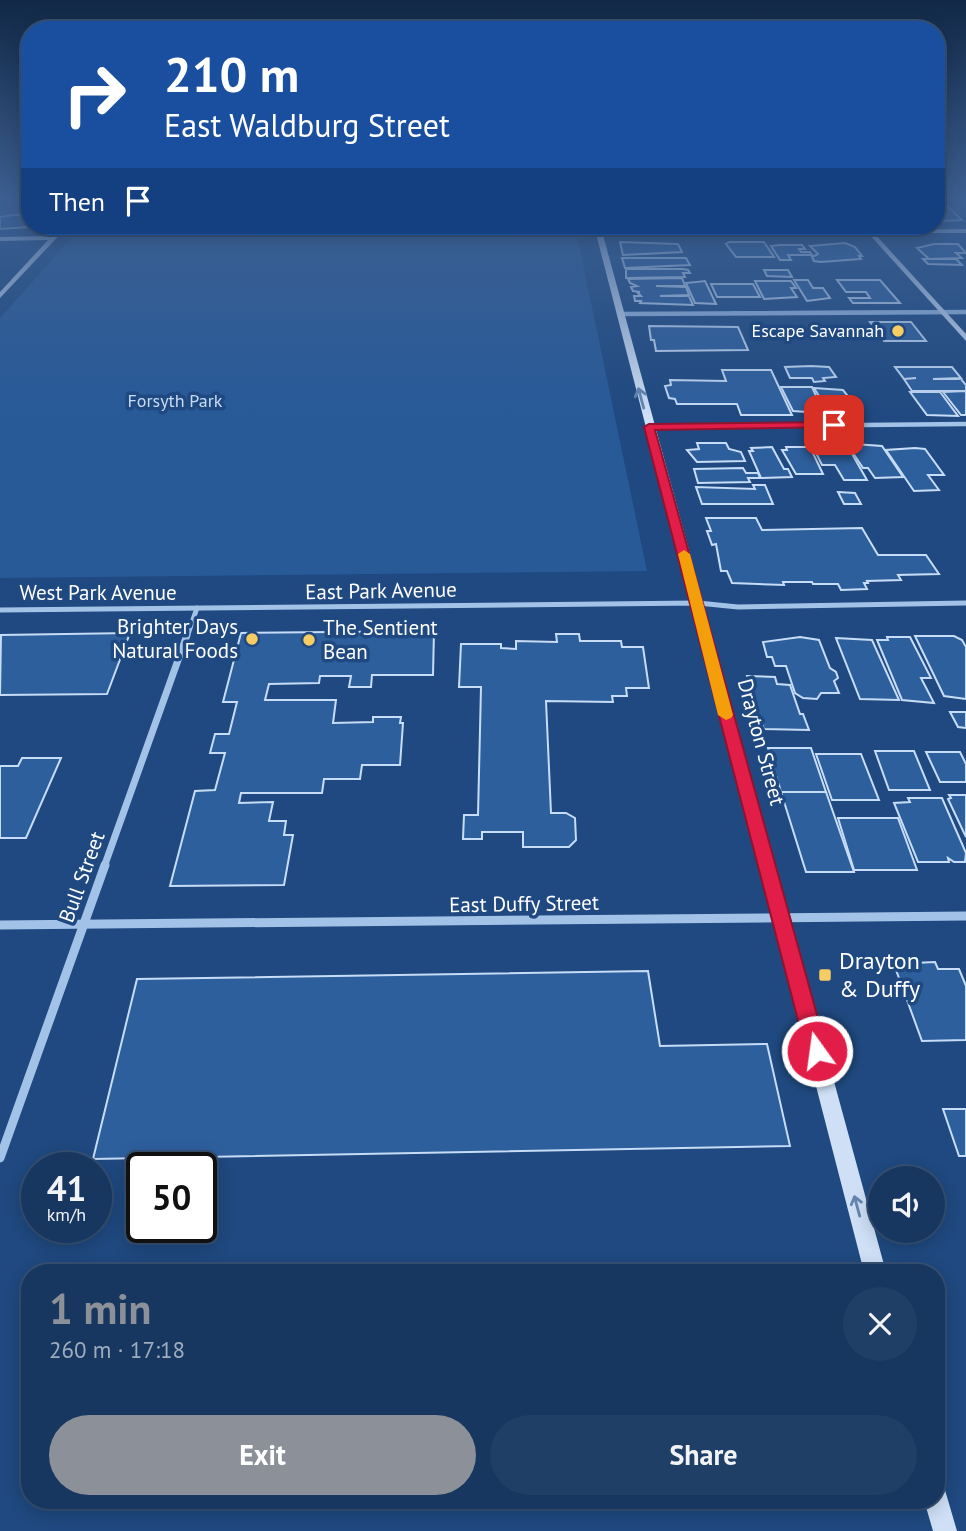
<!DOCTYPE html>
<meta charset="utf-8">
<style>
body{margin:0;font-family:"PT Sans",sans-serif;background:#203f66;color:#f1f3f6;height:100vh;display:flex;flex-direction:column;font-size:26px;white-space:nowrap}
*{box-sizing:border-box;margin:0}
p{font-size:23px;color:#9eacbd}
.icon{flex:none;width:38px;height:38px;fill:none;stroke:currentColor;stroke-width:2;stroke-linecap:round;stroke-linejoin:round}
.map{position:relative;flex:1;overflow:hidden}
.panel{position:absolute;left:21px;top:1264px;width:924px;height:245px;display:flex;flex-direction:column;background:#173760;border-radius:28px;box-shadow:0 4px 18px #0003,0 0 0 2px #365175}
.panel>*{flex:none}
.guide{position:absolute;left:21px;top:21px;width:924px;height:214px;border-radius:28px;box-shadow:0 4px 18px #0003,0 0 0 2px #365175;background:#1a4fa0;color:#fff;overflow:hidden}
.tools{position:absolute;left:868px;top:1166px;display:grid;gap:14px}
.tools a{display:grid;place-items:center;width:77px;height:77px;border-radius:50%;background:#173760;box-shadow:0 4px 18px #0003,0 0 0 2px #365175;font-size:35px}
.speed{position:absolute;left:21px;top:1152px;display:flex;gap:14px;font-size:35px;font-weight:700;text-align:center}
.speed>*{display:grid;place-content:center;width:91px;height:91px;border-radius:50%;background:#173760;box-shadow:0 4px 18px #0003,0 0 0 2px #365175;line-height:1}
.speed small{font-size:18px;font-weight:400}
.speed .limit{border:4px solid #111;border-radius:10px;background:#fff;color:#111}
.pin{position:absolute;display:grid;place-items:center;width:60px;height:60px;color:#fff;margin:-30px;border-radius:14px;box-shadow:0 4px 10px #0006}
.me{position:absolute;width:77px;margin:-38px;rotate:346deg;stroke-linejoin:round;filter:drop-shadow(0 0 5px #0008)}
.turn{display:flex;align-items:center;gap:24px;height:147px;padding:0 28px;font-size:32px}
.turn .icon{width:91px;height:91px;stroke-width:2.5}
.turn b{display:block;font-size:49px;line-height:60px}
.then{display:flex;align-items:center;height:66px;padding:0 28px;background:#0003;gap:14px;font-size:26px}
.round{display:grid;place-items:center;flex:none;width:74px;height:74px;border-radius:37px;background:#203f66}
.head{display:flex;align-items:center;justify-content:space-between;height:119px;padding:0 28px}
h1{font-size:42px;font-weight:700;line-height:52px;color:#8c9099}
.button{display:flex;gap:14px;margin-top:auto;padding:14px 28px}
.button a{flex:1;height:80px;border-radius:42px;background:#8c9099;color:#fff;font-size:28px;font-weight:700;line-height:80px;text-align:center}
.button a+a{background:#203f66;color:#f1f3f6}
.map>svg:first-child{display:block}
.green{fill:#285a98}
.building{fill:#2e5f9d;stroke:#c7dcf6;stroke-width:2}
.lines{fill:none;stroke-linecap:round;stroke-linejoin:round}
.street-far4{stroke:#a3c2e8;stroke-width:3.5}
.street-far3{stroke:#a3c2e8;stroke-width:4.5}
.street-far2{stroke:#a3c2e8;stroke-width:5}
.street-far1{stroke:#a3c2e8;stroke-width:7}
.street{stroke:#a3c2e8;stroke-width:9}
.secondary{fill:#cedff6;fill-rule:evenodd}
.oneway{stroke:#6585af}
.route{fill:#e11d48;stroke:#92132f;stroke-width:2}
.slow{fill:#f59e0b}
.poi-dot{fill:#f7cd63;stroke:#1f4980;stroke-width:2.5}
.labels{text-anchor:middle;stroke-width:7;stroke-linejoin:round;paint-order:stroke}
.far-poi-label{font-size:18px;fill:#fff;stroke:#1f4980;text-anchor:end}
.far-park-label{font-size:18px;fill:#c7dcf6;stroke:#1f4980}
.street-label{font-size:21px;fill:#fff;stroke:#1f4980}
.poi-label{font-size:21px;fill:#fff;stroke:#1f4980;text-anchor:end}
.near-poi-label{font-size:24px;fill:#fff;stroke:#1f4980;text-anchor:start}
</style>
<div class="map">
<svg width="966" height="1531" viewBox="0 0 966 1531">
<rect width="100%" height="100%" fill="#1f4980"/>
<!-- green -->
<path class="green" d="M82 226H575L647 571 0 578V318Z"/>
<!-- building -->
<g class="building">
<path d="M936 205H946L962 220 936 221Z"/>
<path d="M13 215H30V226H45L0 229V217Z"/>
<path d="M620 242 678 244 682 252 623 255Z"/>
<path d="M729 242H764L774 257H736L726 244Z"/>
<path d="M845 243 855 247 862 256H859L861 259 821 262 814 261 812 257 818 254 810 246Z"/>
<path d="M934 244H958L966 253H956L962 258 929 259 917 248Z"/>
<path d="M780 245H802L805 249H799L801 252H810L812 255H788L791 260H780L771 246Z"/>
<path d="M622 258H686L690 265 625 268Z"/>
<path d="M923 259H956L962 265 928 264Z"/>
<path d="M626 269H683L688 270 690 273H683L685 277 626 278Z"/>
<path d="M764 270H788L792 277 767 276Z"/>
<path d="M682 278 685 286H656L686 287 689 295 660 296H689L693 305 640 303 641 301H635L634 296H641L637 292H640L633 291 631 287 637 286 630 283 628 279Z"/>
<path d="M794 280H808L813 288H823L830 298 807 301Z"/>
<path d="M837 280H880L900 303H853L849 298H870L866 292H846Z"/>
<path d="M705 281 716 304 695 303 686 283Z"/>
<path d="M755 281H791L796 288H791L797 297 764 299Z"/>
<path d="M711 284H753L760 297H717Z"/>
<path d="M870 322H911L926 341H884Z"/>
<path d="M649 326 738 327 748 350 656 351 654 340H651Z"/>
<path d="M811 366 829 367 836 377 823 378 825 381 814 382 812 378H790L785 367Z"/>
<path d="M895 367H952L961 378 933 379H961L966 385V391H912L904 379 916 378 904 379Z"/>
<path d="M722 370H771L792 415H741L737 404H677L675 399 669 398 665 386 671 385 670 380 726 381Z"/>
<path d="M781 387H812L817 398H813L820 413 793 411Z"/>
<path d="M814 388 843 390 860 411 827 409Z"/>
<path d="M966 391V415H961L943 392Z"/>
<path d="M910 392H940L958 416 927 415Z"/>
<path d="M819 442H840L842 447H848L867 480H844L835 465H822L813 447H821Z"/>
<path d="M697 443H726L729 449 741 452 745 461 697 462 687 450 699 449Z"/>
<path d="M854 444 882 446 903 477 875 478 868 468H863L849 447Z"/>
<path d="M772 447 784 469H788L792 477 761 478 749 451H753L751 448Z"/>
<path d="M786 447H810L823 474H796L782 450H787Z"/>
<path d="M915 448 925 449 944 475H928L939 490 914 491 886 450Z"/>
<path d="M743 468 746 473H758L760 478H748L750 482 698 483 694 469Z"/>
<path d="M753 485H765L773 504H702L696 487 755 489Z"/>
<path d="M838 492 855 493 861 504H844Z"/>
<path d="M706 518H756L762 530 862 528 878 555H926L939 574 898 575 901 580 867 581 868 583H864L867 589 841 590 838 584H813L812 582H783L784 585 732 583 727 571H721L716 544 712 545 707 531H711Z"/>
<path d="M434 631 433 675H372L371 687H349L351 676H320L319 683 269 684 265 700H336L333 723 373 722V717H401L400 723H403L400 765H362L360 779H324L322 793H241L239 803 273 802 269 821H286L284 835H293L284 885 170 886 195 791 215 790 225 753H210L215 734H229L237 702H223L241 633Z"/>
<path d="M130 633 107 694 0 695 1 635Z"/>
<path d="M556 634H579L580 641H621L622 647H643L649 688H626L627 696H612L613 702 546 701 551 813H566L575 818 576 840 569 847H523V832H482V839H463L464 815H478L481 687H459L461 644H501V648L516 649V641L557 642Z"/>
<path d="M915 636H954L962 640 966 647V699L944 696Z"/>
<path d="M800 637 819 640 830 668 836 672 838 678 834 681 839 693H821L817 699 803 698 795 693 786 666H775L772 657H767L763 642Z"/>
<path d="M887 637H910L931 678H921L934 703 902 700 877 640H888Z"/>
<path d="M836 638 872 640 899 700 860 699Z"/>
<path d="M747 676 775 677 777 684 790 685 800 714H803L809 730 764 729 760 719 754 716 755 706H750L747 693H752Z"/>
<path d="M950 712H966V728L958 727Z"/>
<path d="M768 748H811L826 792H781Z"/>
<path d="M875 751H914L930 790H889Z"/>
<path d="M926 752H960L966 764V782H940Z"/>
<path d="M816 754H861L879 800H832Z"/>
<path d="M22 758H61L26 838H0V766H18Z"/>
<path d="M781 792H826L854 872H806Z"/>
<path d="M949 795H966V837L948 799 951 798Z"/>
<path d="M908 798H942L966 853 965 862H954L948 858 949 862H918L894 803 910 802Z"/>
<path d="M838 818H898L917 870H854Z"/>
<path d="M935 962 938 969H959L966 986V1040L922 1041 896 970 917 969 914 963Z"/>
<path d="M648 971 660 1046 767 1044 790 1146 93 1159 137 979Z"/>
<path d="M943 1109H966V1156H959Z"/>
</g>
<g class="lines">
<!-- street-far4 -->
<path class="street-far4" d="M732 313 966 312"/>
<!-- street-far3 -->
<g class="street-far3">
<path d="M619 314 966 312"/>
<path d="M649 427 966 424"/>
</g>
<!-- street-far2 -->
<g class="street-far2">
<path d="M0 610 698 603 738 607 966 603"/>
<path d="M187 637 197 608"/>
</g>
<!-- street-far1 -->
<path class="street-far1" d="M104 867 187 635"/>
<!-- street -->
<g class="street">
<path d="M0 925 966 916"/>
<path d="M0 1158 105 865"/>
</g>
<!-- secondary -->
<g class="secondary">
<path d="M62 226H68L0 298V292L48 240 0 241V237L52 236Z"/>
<path d="M594 226H600L602 231 864 230 867 227 871 230 966 229V233H874L966 334V341L868 233 603 235 886 1272H864Z"/>
<path d="M936 1487 945 1490 957 1531H933L924 1500H936Z"/>
</g>
</g>
<!-- one-way arrows -->
<defs><path id="oneway-shaft" d="M-6 0H5M1.5-3L5.5 0L1.5 3" fill="none" stroke-width="1.6" stroke-linecap="round" stroke-linejoin="round" transform="scale(1.75)"/></defs>
<g class="oneway">
<use href="#oneway-shaft" transform="translate(641 398) rotate(-105)"/>
<use href="#oneway-shaft" transform="translate(857 1206) rotate(-105)"/>
</g>
<!-- sky -->
<linearGradient id="sky" x2="0" y2="1"><stop stop-color="#112846"/><stop offset="0.48" stop-color="#3c5f91"/><stop offset="1" stop-color="#3c5f91" stop-opacity="0"/></linearGradient>
<rect width="966" height="415" fill="url(#sky)"/>
<!-- route -->
<path class="route" d="M834 422 839 425 838 427 655 430 827 1051 824 1057 817 1059 809 1057 806 1051 644 427 649 424Z"/>
<!-- slow -->
<path class="slow" d="M684 550 690 554 733 715 731 718 726 720 718 715 678 554Z"/>
<!-- markers -->
<g class="poi-dot">
<circle cx="898" cy="331" r="7"/>
<circle cx="252" cy="639" r="7"/>
<circle cx="309" cy="640" r="7"/>
<rect x="818" y="968" width="14" height="14" rx="3.5"/>
</g>
<g class="labels">
<!-- far-poi labels -->
<g class="far-poi-label">
<text x="884" y="337">Escape Savannah</text>
</g>
<!-- far-park labels -->
<g class="far-park-label">
<text x="175" y="407">Forsyth Park</text>
</g>
<!-- street labels -->
<g class="street-label">
<text transform="translate(381 591) rotate(-1)" y="7">East Park Avenue</text>
<text x="98" y="600">West Park Avenue</text>
<text transform="translate(761 742) rotate(75)" y="7">Drayton Street</text>
<text transform="translate(82 877) rotate(-70)" y="7">Bull Street</text>
<text transform="translate(524 904) rotate(-1)" y="7">East Duffy Street</text>
</g>
<!-- poi labels -->
<g class="poi-label">
<text x="238" y="634">Brighter Days<tspan x="238" dy="24">Natural Foods</tspan></text>
<text x="323" y="635" text-anchor="start">The Sentient<tspan x="323" dy="24">Bean</tspan></text>
</g>
<!-- near-poi labels -->
<g class="near-poi-label">
<text x="839" y="969">Drayton<tspan x="839" dy="28">&amp; Duffy</tspan></text>
</g>
</g>
</svg>
<div class="tools">
<a><svg class="icon" aria-label="sound" viewBox="0 0 24 24"><path d="M4 9h4l5-4v14l-5-4H4zM17 9q2 3 0 6"/></svg></a>
</div>
<div class="speed"><div>41<small>km/h</small></div><div class="limit">50</div></div>
<div class="pin" style="left:834px;top:425px;background:#d93025"><svg class="icon" aria-label="arrive" viewBox="0 0 24 24"><path d="M6 21V4h12l-3 4 3 4H6"/></svg></div>
<svg class="me" style="left:817px;top:1051px" viewBox="-20 -20 40 40"><circle r="17" fill="#e11d48" stroke="#fff" stroke-width="3"/><path d="M0-11L8 9 0 5-8 9z" fill="#fff"/></svg>
<div class="guide">
<div class="turn"><svg class="icon" aria-label="right" viewBox="0 0 24 24"><path d="M7 20v-9h11M14 6l5 5-5 5"/></svg><div><b>210 m</b>East Waldburg Street</div></div>
<div class="then">Then<svg class="icon" aria-label="arrive" viewBox="0 0 24 24"><path d="M6 21V4h12l-3 4 3 4H6"/></svg></div>
</div>
<section class="panel">
<div class="head"><div><h1>1 min</h1><p>260 m · 17:18</p></div><a class="round"><svg class="icon" aria-label="close" viewBox="0 0 24 24"><path d="M6 6l12 12M18 6L6 18"/></svg></a></div>
<div class="button"><a>Exit</a><a>Share</a></div>
</section>
</div>
